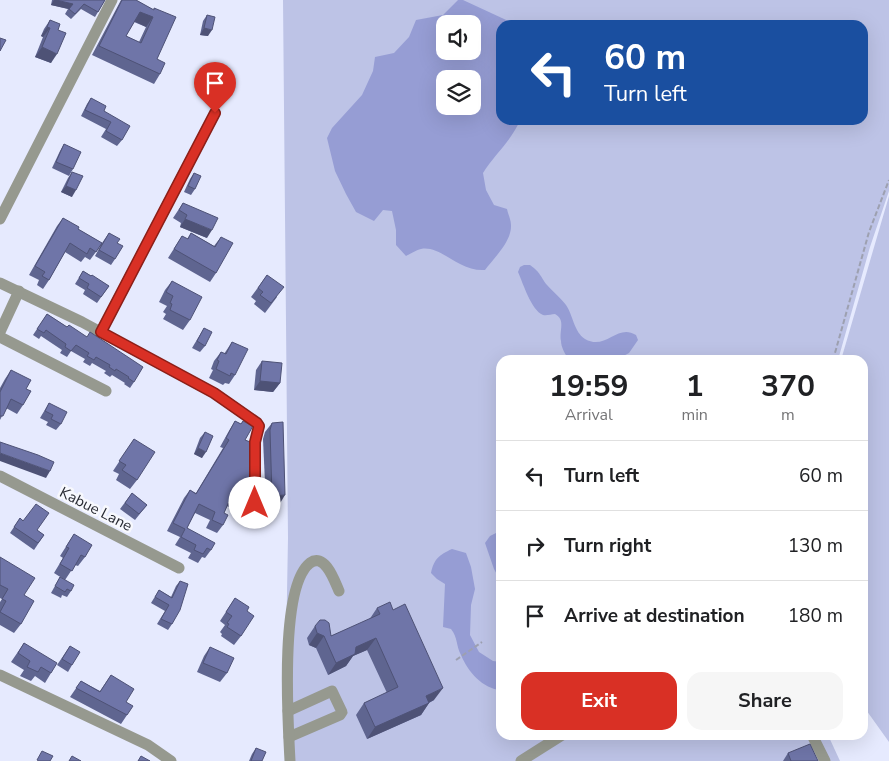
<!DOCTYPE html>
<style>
body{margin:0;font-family:"Nunito Sans",sans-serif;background:#f6f6f6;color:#202124;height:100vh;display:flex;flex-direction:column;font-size:19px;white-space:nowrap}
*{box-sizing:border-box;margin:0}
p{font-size:16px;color:#757577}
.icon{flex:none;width:28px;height:28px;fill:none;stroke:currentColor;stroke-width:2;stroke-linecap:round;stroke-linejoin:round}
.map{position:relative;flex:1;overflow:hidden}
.drawer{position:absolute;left:496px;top:355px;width:372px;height:385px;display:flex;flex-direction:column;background:#fff;border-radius:15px;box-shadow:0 5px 20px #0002}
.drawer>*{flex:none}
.guide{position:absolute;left:496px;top:20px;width:372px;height:105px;border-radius:15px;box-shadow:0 5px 20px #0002;background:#1a4fa0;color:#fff;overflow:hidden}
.buttons{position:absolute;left:436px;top:15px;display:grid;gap:10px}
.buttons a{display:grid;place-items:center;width:45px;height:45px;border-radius:10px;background:#fff;box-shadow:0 5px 20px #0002;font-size:25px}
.pin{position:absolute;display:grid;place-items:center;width:42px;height:42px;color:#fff;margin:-51px -21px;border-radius:50% 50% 50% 0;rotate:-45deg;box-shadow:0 0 5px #0007}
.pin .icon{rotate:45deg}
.me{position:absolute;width:55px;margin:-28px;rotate:0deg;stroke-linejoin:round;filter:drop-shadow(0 0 4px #0008)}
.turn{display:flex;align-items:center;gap:18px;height:105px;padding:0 25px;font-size:22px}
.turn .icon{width:65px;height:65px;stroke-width:2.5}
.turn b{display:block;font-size:35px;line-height:42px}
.eta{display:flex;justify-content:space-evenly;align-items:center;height:85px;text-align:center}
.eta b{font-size:30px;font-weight:700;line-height:35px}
.button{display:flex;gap:10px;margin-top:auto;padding:10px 25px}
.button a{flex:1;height:58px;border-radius:15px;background:#d93025;color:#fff;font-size:20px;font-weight:700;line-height:58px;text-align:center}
.button a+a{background:#f6f6f6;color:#202124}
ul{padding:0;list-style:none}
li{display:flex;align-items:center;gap:15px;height:70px;padding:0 25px;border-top:1px solid #e0e0e0}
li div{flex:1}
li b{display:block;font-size:19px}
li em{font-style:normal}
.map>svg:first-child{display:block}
.green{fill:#bdc3e6;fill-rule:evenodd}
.water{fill:#969dd4;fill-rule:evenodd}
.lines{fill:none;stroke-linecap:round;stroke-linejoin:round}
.path{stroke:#9da0b0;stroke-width:2;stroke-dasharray:5 2.5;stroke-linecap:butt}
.minor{stroke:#96998f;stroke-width:11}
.wall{fill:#5f6590;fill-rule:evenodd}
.shaded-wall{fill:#4e5276}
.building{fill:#6f75a8;stroke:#4e5276;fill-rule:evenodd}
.route-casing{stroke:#8d1f18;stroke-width:12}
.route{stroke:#d93025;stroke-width:9}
.labels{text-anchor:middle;stroke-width:5;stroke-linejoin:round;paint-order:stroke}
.street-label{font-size:15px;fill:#272932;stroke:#f7f8fd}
</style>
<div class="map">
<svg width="889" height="761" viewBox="0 0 889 761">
<rect width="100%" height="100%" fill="#e6eafe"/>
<!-- green -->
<g class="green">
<path d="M283 0H889V191L870 247 838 360H501V735H828L840 761H286L285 703 288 538ZM445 24H472V51H445ZM501 25H864V120H501ZM445 79H472V106H445Z"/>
<path d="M889 196V742L864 707V360H841Z"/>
</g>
<!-- water -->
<g class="water">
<path d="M458 0H463L517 25H501V120H520C512 140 494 155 483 173L486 190 494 205 507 209C508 214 511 220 511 225 512 241 494 258 485 270 459 272 441 245 421 249 416 250 410 254 406 256L396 245V230L392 211 383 210 374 221 356 212 346 194 335 171 327 138 332 128 362 95 373 71 375 57 394 53 409 37 416 20 443 15ZM445 24H472V51H445ZM445 79H472V106H445Z"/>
<path d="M524 265H530C541 273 540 276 547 285 553 292 561 298 566 305 573 315 574 332 585 339 606 351 617 323 636 335L638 340 629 353 616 360H569C565 354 561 347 561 341 559 330 566 320 555 314 551 314 547 316 543 315 531 310 523 283 518 272L520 267Z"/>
<path d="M496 533H501V582L494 569 485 543 490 536Z"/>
<path d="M452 549 466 553 471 567 475 589 471 605 470 635 479 652 493 661 501 662V690C483 689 468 672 461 655 456 646 458 638 451 629L443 627 445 584 437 579 431 573C434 559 439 555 452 549Z"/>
</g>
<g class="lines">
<!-- path -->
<g class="path">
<path d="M833 360 869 232 889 180"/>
<path d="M456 660 482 642"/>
</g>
<!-- minor -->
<g class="minor">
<path d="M0 219 112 0"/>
<path d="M0 283 82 322 214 393 257 423 259 426 255 442V503"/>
<path d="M0 332 19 291"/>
<path d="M101 332 215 113"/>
<path d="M0 337 106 391"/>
<path d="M0 476 179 568"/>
<path d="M0 675 148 745 171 761"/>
<path d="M288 711 332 691 342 712 340 715 289 737"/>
<path d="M812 735 825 761"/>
<path d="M290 761C288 722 279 587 310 563 325 552 335 582 339 591"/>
<path d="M521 761 562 735"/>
</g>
</g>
<!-- wall -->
<g class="wall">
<path d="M52 0H105L95 17 81 9 71 19 65 14 68 9 51 5Z"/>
<path d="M121 0H136L153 10 157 59 160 74 154 84 92 55ZM134 22 146 27 139 42 126 36Z"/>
<path d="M207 15 208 36 200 35 203 21Z"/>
<path d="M50 20 58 30 51 63 35 57 43 37 41 36 44 29Z"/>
<path d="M91 98 104 111 122 140 117 146 101 137 106 129 81 116 87 104Z"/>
<path d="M64 144 73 169 69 176 52 168 60 151Z"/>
<path d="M72 172V197L61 192 68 178Z"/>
<path d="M194 173 195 189 191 195 184 192 190 179Z"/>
<path d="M183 203 207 238 180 227 181 223 173 218Z"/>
<path d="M63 218 78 229 102 243 109 233 117 243 115 259 111 265 95 256 101 245 90 260 85 257 81 262 65 252 49 280 43 289 37 285 39 280 29 275 57 226Z"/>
<path d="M191 233 214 246 221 237 216 273 210 282 168 258 182 236 187 239Z"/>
<path d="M83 271 109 286 97 303 83 294 85 290 75 284Z"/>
<path d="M267 275 277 297 265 313 254 304 256 301 251 297Z"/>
<path d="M172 281 190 320 183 330 163 319 166 314 163 312 167 306 159 302 165 290Z"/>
<path d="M47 314 67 327 87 337 134 382 130 388 124 384 125 383 112 375 110 377 104 373 106 371 92 363 90 366 83 362 85 359 71 351 67 357 60 353 62 350 41 336 39 339 33 335Z"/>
<path d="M204 328 205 346 200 352 192 348Z"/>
<path d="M232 342 235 375 229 384 225 383 223 385 209 378 213 370 211 369 214 361 221 352 224 354Z"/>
<path d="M262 361 280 383 273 392 254 390 256 370Z"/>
<path d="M11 370 26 389 23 405 17 414 6 408 0 420V388L5 379Z"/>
<path d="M49 403 61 424 56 430 46 425 48 422 40 418Z"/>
<path d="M235 421 241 424 243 421 245 440 251 462 252 480 246 489 245 488 239 498 234 506 231 508 227 506 224 513 223 525 217 533 206 528 210 520 195 513 187 528 211 550 205 558 202 557 198 563 188 558 191 553 175 545 180 537 167 531 184 498 190 490 196 493 223 448 220 447 230 429Z"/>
<path d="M272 423 279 505H266L263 439 265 432Z"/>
<path d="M205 432 202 458 194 454 200 438Z"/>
<path d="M134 439 137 480 130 489 116 480 119 474 113 471Z"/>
<path d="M132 493 147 505 135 520 120 509Z"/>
<path d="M20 518 44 535 34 550 10 533Z"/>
<path d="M74 534 85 557 78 566 75 565 65 580 54 573 63 558 60 556Z"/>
<path d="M0 557 24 595 21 624 14 633 0 625V602L2 599 0 598Z"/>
<path d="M60 577 71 591 67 597 62 595 61 598 51 593Z"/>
<path d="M180 581 172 624 168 630 157 624 165 611 151 603 159 590 171 597 176 586Z"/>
<path d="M235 598 247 611 241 636 234 645 221 636 222 634 220 632 225 625 220 621Z"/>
<path d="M377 608 434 700 429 703 421 715 367 739 356 715 364 703 387 693 367 650 353 656 346 666 328 675 316 648 309 645 307 638 315 626 331 636 369 620Z"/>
<path d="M24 643 51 673 45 683 35 676 31 681 20 676 24 670 11 662Z"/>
<path d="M70 646 72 665 68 672 57 665Z"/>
<path d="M210 647 227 673 220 682 197 672 204 656Z"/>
<path d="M111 675 126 702 127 715 121 724 70 697 81 681 100 691Z"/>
<path d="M256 748 262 761H249L252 754Z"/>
<path d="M788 753 818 761H783Z"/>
</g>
<!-- shaded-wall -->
<g class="shaded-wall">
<path d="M54 0H56L73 4 69 9 51 5Z"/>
<path d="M140 12 153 17 146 27 134 21Z"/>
<path d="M47 27 50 28 43 37 41 36Z"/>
<path d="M204 28 212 30 208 36 200 35Z"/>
<path d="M42 47 57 54 51 63 35 57Z"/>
<path d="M66 186 76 190 72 197 61 192Z"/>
<path d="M185 219 212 230 207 238 180 227Z"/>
<path d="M260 381 280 383 273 392 254 390Z"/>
<path d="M198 448 206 452 202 458 194 454Z"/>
<path d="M0 453 50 471 46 478 0 461Z"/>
<path d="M285 495 279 505H266L272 496Z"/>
<path d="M317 633 324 636 316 648 309 645Z"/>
<path d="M376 638 367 650 353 656 346 666 328 675 336 663 356 647Z"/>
<path d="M443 688 434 700 418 708 426 696Z"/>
<path d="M429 703 421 715 367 739 375 727Z"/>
</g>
<!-- building -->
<g class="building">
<path d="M56 0H105L98 12 84 4 75 14 69 9 73 4Z"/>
<path d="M122 0H136L154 10V8L176 17 157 59 165 63 160 74 99 46ZM140 12 153 17 141 43 126 36Z"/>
<path d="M207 15 215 17 212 30 204 28Z"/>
<path d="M50 20 60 24 58 30 66 33 57 54 42 47 50 28 47 27Z"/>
<path d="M0 38 6 40 0 51Z"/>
<path d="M91 98 106 106 104 111 130 126 122 140 106 131 111 122 85 110Z"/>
<path d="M64 144 81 152 73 169 56 162Z"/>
<path d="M72 172 83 176 76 190 66 186Z"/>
<path d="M194 173 201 176 195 189 188 186Z"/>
<path d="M183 203 218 218 212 230 185 219 187 215 179 210Z"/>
<path d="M63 218 79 227 78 229 102 243 96 252 90 248 87 254 70 243 49 280 42 276 45 272 35 266Z"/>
<path d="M109 233 120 239 117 243 123 246 115 259 99 250Z"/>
<path d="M191 233 215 247 221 237 233 243 216 273 174 249 182 236 188 239Z"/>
<path d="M83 271 91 276 92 275 109 286 101 297 87 288 89 284 79 278Z"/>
<path d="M267 275 284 287 271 303 260 295 263 292 258 288Z"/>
<path d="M172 281 202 297 190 320 170 310 172 304 170 303 173 296 166 292Z"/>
<path d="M47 314 67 327 69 325 87 337 90 332 143 367 134 382 128 378 129 377 116 369 115 371 109 367 110 365 96 357 94 360 87 356 89 353 76 345 71 351 65 347 66 344 46 330 44 333 37 329Z"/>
<path d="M204 328 212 332 205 346 197 341Z"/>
<path d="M232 342 248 349 235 375 231 373 230 376 216 369 219 361 217 360 221 352 226 354Z"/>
<path d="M262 361 282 363 280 383 260 381Z"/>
<path d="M11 370 31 380 26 389 31 391 23 405 11 399 3 416H0V392Z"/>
<path d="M49 403 67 412 61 424 51 419 53 415 45 411Z"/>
<path d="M235 421 241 424 243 421 253 426 245 440 253 443V456L251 462 253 463 252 480 249 479 239 498 237 500 231 497 224 513 228 515 223 525 212 520 215 512 199 504 187 528 215 543 211 550 207 548 203 554 194 550 196 545 181 537 185 529 173 523 190 490 196 494 229 440 226 438Z"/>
<path d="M283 422 285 495 272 496 270 430 272 423Z"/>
<path d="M205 432 213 436 206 452 198 448Z"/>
<path d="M134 439 155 452 137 480 122 470 126 465 119 461Z"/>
<path d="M0 442 38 455 54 462 50 471 0 453Z"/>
<path d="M132 493 147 505 139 514 125 503Z"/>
<path d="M36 504 49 513 37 530 44 535 38 543 14 527 20 518 23 521Z"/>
<path d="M74 534 92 545 85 557 81 555 72 571 60 564 69 548 66 547Z"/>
<path d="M0 557 35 578 24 595 34 601 21 624 0 612 6 601 2 599 8 589 0 585Z"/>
<path d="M60 577 74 585 71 591 67 589 65 592 55 586Z"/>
<path d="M180 581 188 584 180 610 172 624 161 619 169 605 155 597 159 590 172 598Z"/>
<path d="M235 598 249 607 247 611 254 616 241 636 227 627 229 624 227 623 232 616 226 612Z"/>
<path d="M390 602 393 610 405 604 443 688 426 696 429 703 375 727 364 703 398 687 376 638 356 647 355 654 336 663 324 636 317 633 315 626 320 620H325L329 623 331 636 380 614 377 608Z"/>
<path d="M24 643 57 663 51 673 41 667 38 672 27 667 30 661 18 653Z"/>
<path d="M70 646 80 652 72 665 62 659Z"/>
<path d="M210 647 234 658 227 673 203 663Z"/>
<path d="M111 675 134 689 126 702 133 706 127 715 76 688 81 681 100 692Z"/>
<path d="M810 744 818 761H791L788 753Z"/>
<path d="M256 748 266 752 262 761H251Z"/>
<path d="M42 751 53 756 50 761H39L37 760Z"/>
<path d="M72 756 81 761H69Z"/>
<path d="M141 756 150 761H138Z"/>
</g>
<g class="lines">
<defs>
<path id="route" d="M215 113 101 332 214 393 257 423 259 426 255 442V503"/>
</defs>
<!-- route casing -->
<use href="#route" class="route-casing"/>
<!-- route -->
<use href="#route" class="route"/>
</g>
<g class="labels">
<!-- street labels -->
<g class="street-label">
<text transform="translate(96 509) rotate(27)" y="5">Kabue Lane</text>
</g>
</g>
</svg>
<div class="buttons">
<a><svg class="icon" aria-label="sound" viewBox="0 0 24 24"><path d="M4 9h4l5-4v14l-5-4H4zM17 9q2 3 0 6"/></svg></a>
<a><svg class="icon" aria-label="layers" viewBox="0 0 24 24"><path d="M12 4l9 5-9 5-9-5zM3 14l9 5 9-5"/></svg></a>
</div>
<div class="pin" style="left:215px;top:113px;background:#d93025"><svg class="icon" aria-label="arrive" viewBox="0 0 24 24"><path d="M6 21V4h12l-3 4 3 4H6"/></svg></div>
<svg class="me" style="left:255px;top:503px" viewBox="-20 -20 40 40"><circle r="19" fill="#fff"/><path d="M0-13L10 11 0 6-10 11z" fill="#d93025"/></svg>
<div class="guide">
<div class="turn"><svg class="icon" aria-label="left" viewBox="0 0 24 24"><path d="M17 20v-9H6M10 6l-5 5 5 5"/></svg><div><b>60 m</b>Turn left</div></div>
</div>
<section class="drawer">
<div class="eta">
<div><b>19:59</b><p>Arrival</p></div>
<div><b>1</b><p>min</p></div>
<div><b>370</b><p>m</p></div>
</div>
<ul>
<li><svg class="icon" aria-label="left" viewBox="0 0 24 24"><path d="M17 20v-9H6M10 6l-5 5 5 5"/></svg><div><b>Turn left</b></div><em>60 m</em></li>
<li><svg class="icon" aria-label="right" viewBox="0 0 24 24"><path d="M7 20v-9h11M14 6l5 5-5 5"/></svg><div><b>Turn right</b></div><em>130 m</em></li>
<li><svg class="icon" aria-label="arrive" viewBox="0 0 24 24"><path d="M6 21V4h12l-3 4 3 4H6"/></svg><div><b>Arrive at destination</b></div><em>180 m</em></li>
</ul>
<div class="button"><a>Exit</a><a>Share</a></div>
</section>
</div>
